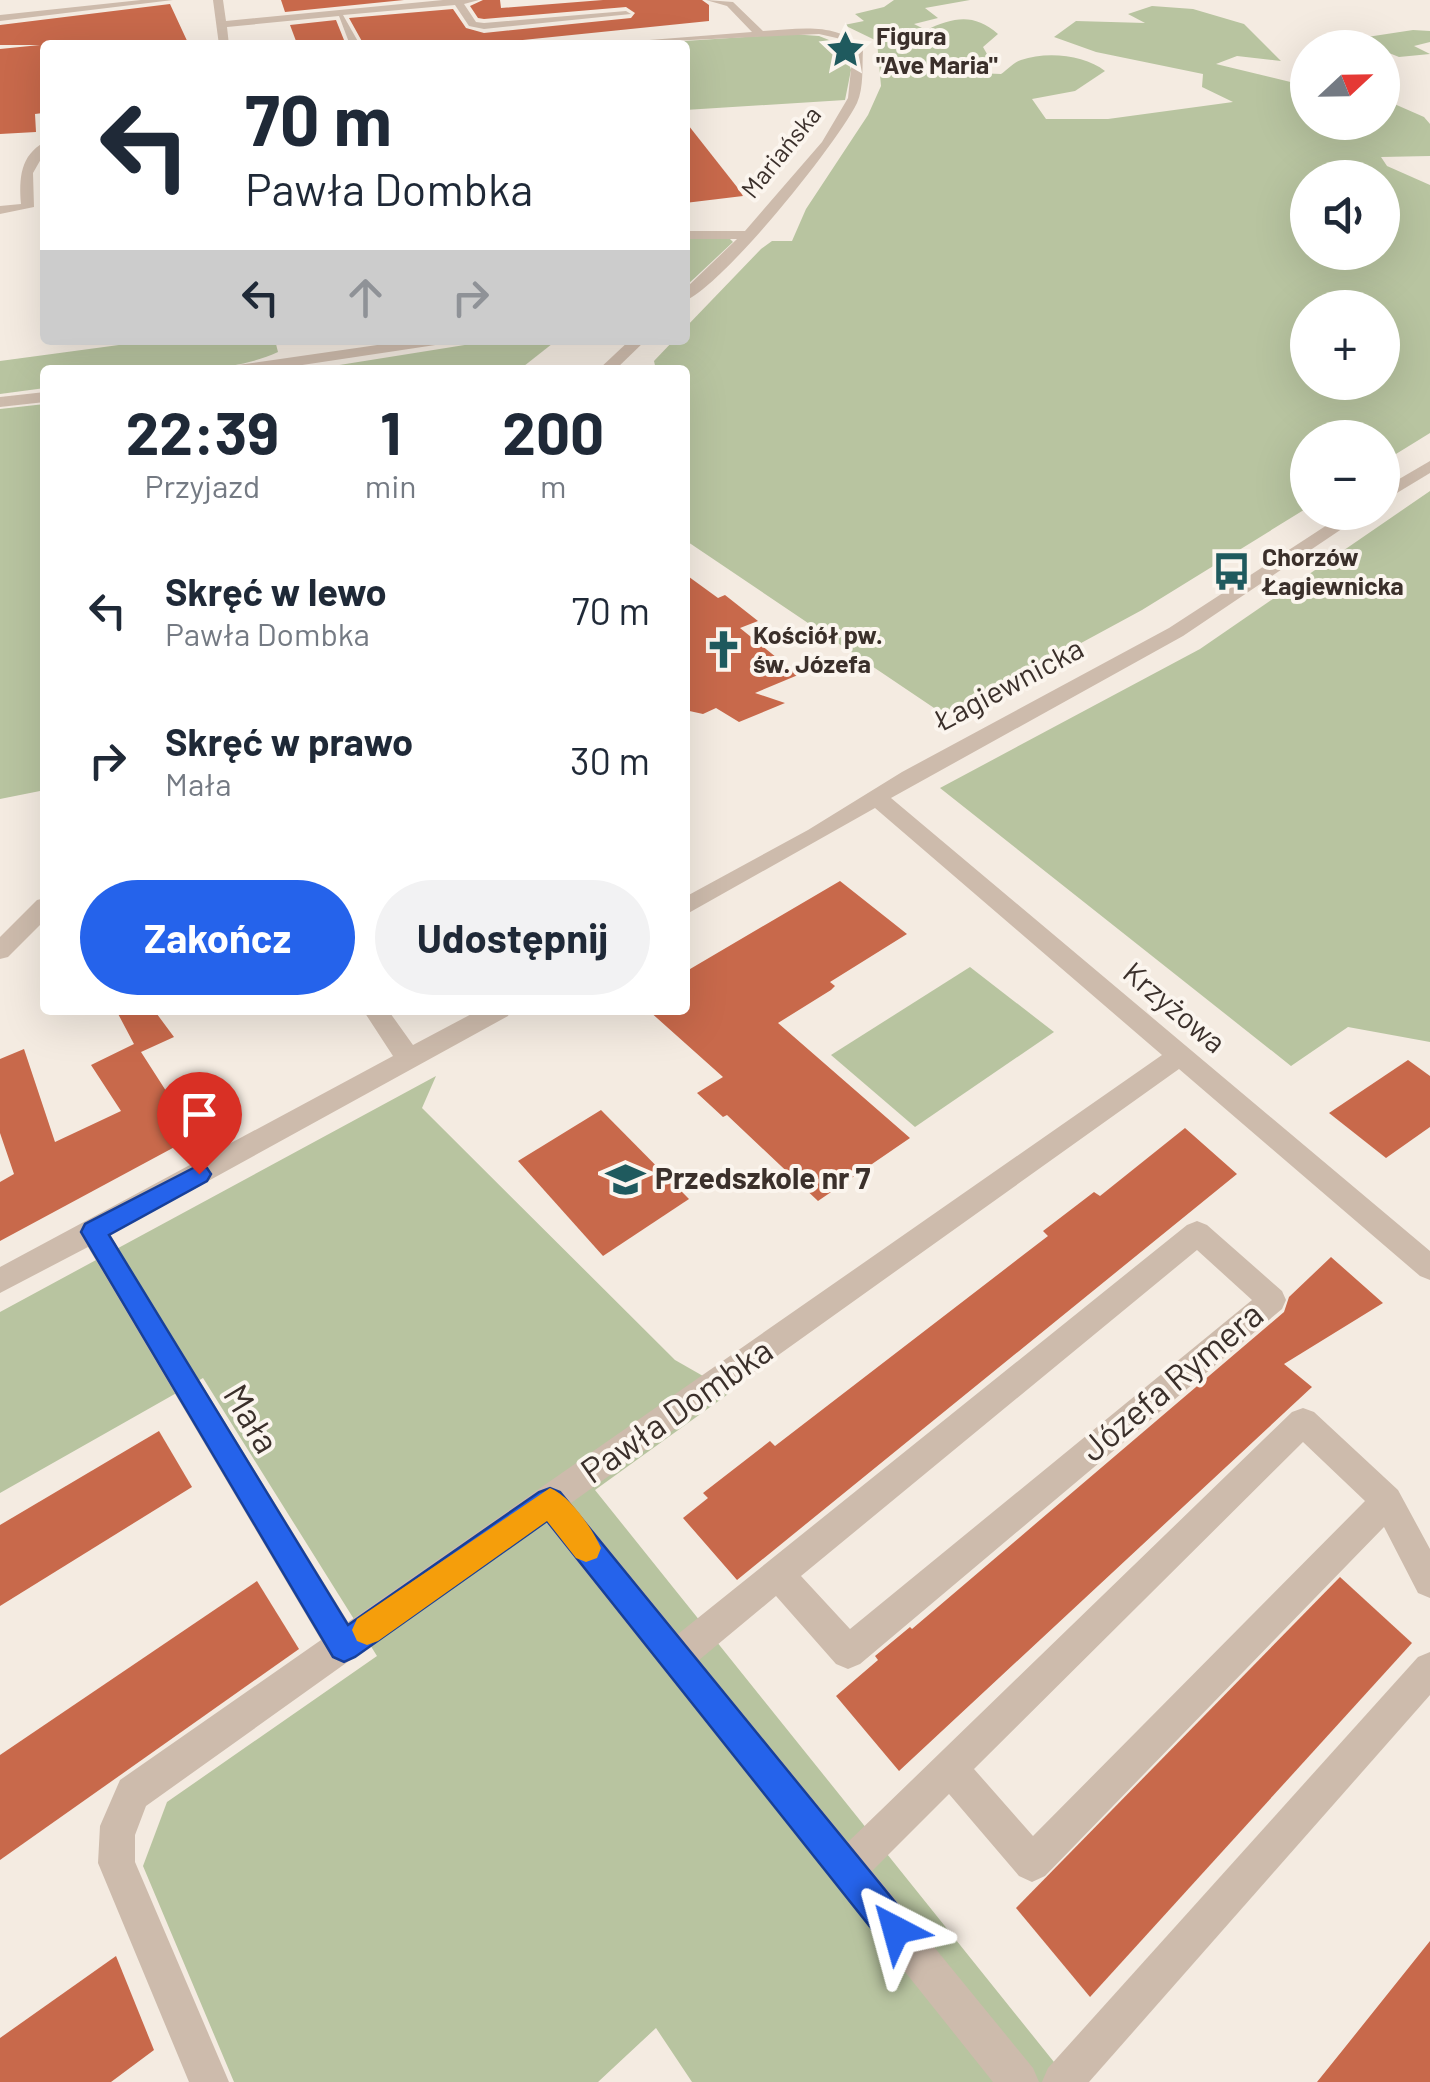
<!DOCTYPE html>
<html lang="pl">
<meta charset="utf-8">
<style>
body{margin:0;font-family:Barlow,sans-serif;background:#f2f2f3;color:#1f2937;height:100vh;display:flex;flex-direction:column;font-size:38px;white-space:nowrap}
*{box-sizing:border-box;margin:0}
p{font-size:32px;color:#747a83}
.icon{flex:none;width:55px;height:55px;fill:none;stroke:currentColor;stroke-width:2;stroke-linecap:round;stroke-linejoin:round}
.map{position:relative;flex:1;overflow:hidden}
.sheet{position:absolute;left:40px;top:365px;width:650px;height:650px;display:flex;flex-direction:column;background:#fff;border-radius:10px;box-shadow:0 10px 40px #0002}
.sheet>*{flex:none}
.top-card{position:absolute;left:40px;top:40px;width:650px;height:305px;border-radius:10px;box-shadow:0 10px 40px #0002;background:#fff;color:#1f2937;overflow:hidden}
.needle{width:65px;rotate:68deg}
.tools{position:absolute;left:1290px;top:30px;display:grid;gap:20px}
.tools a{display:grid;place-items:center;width:110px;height:110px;border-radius:50%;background:#fff;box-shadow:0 10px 40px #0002;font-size:50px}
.pin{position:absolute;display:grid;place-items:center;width:85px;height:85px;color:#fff;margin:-102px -42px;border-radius:50% 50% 50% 0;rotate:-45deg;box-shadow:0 0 10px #0007}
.pin .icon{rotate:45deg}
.me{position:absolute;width:110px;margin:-55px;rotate:321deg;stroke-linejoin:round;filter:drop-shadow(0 0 8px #0008)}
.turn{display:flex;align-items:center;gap:35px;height:210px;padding:0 40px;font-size:45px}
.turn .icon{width:130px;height:130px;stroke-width:2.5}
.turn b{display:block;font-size:70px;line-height:85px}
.lanes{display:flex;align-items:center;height:95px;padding:0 40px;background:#0003;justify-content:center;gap:50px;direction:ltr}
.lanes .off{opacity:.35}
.eta{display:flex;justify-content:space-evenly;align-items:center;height:170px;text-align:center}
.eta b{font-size:60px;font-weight:700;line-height:70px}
.primary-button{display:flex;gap:20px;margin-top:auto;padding:20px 40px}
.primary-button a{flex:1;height:115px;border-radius:60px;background:#2563eb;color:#fff;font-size:40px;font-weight:700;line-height:115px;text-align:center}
.primary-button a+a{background:#f2f2f3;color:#1f2937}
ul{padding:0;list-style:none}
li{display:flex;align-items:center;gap:30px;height:150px;padding:0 40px}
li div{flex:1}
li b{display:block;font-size:38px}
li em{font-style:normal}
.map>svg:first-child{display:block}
.green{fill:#b8c4a0;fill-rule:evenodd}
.building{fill:#c8694b}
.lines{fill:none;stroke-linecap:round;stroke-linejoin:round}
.minor{fill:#cdbbac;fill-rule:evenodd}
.route{fill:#2563eb;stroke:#184099;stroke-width:2.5}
.slow{fill:#f59e0b}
.labels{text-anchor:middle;stroke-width:8;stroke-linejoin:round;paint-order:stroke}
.far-poi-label{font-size:25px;font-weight:bold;fill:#3b302b;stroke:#fbf5ee;text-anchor:start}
.far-street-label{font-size:25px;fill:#3b302b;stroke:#fbf5ee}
.street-label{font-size:30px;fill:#3b302b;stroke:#fbf5ee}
.poi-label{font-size:30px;font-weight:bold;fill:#3b302b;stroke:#fbf5ee;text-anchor:start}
.near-street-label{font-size:35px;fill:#3b302b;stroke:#fbf5ee}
</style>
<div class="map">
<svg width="1430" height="2082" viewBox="0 0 1430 2082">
<rect width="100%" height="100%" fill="#f4ebe1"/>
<!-- green -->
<g class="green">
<path d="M894 0H970L925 8 938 18 914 24 926 30C954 17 974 13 998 34L983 47 991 61 976 73 1001 74C1007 70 1014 62 1021 60 1047 51 1085 55 1105 71L1075 91 1032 99 1046 119H1108L1233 102 1202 87 1203 74 1096 52 1054 37 1076 21 1145 23 1128 14 1152 6 1193 9 1244 24 1281 61 1237 56 1216 64 1307 86 1308 122H1382L1383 99 1424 117 1430 124V156L1381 157 1387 166 1430 185V433L1383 462 1382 438H1308L1307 508 1142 610 946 716 685 540V370H656L654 361 674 340H685V328L761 249 772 241H792L806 209 868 115 881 86 877 41 844 25 864 21 855 14 884 7ZM1308 178H1382V252H1308ZM1308 308H1382V382H1308Z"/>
<path d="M1413 30 1430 31V42L1414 46 1430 54 1399 57 1364 43 1367 37Z"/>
<path d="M791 34 819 36 844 46 851 70 845 100 685 110V45H624Z"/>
<path d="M685 239H730L733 242 685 287Z"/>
<path d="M156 340H275L278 352C219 380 111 370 45 370V388L0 394V361Z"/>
<path d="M496 340H557L519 370H308Z"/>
<path d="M45 404V790L0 799V409Z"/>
<path d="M1430 491V1042L1348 1027 1291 1066 940 788 1200 649Z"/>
<path d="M970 967 1054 1032 915 1127 831 1055Z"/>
<path d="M436 1076 422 1108 675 1360 731 1392 595 1490 1070 2082H692L656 2028 598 2082H234L143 1866 167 1802 377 1656 203 1378 0 1493V1312Z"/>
</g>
<!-- building -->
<g class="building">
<path d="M281 0H404L285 12Z"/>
<path d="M483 0H500L501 8 603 0H702L709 5V21L475 45H364L349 18 453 9 466 28 484 33 631 18 635 13 626 7 484 19 478 18 470 6Z"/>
<path d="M170 4 189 45H45L43 113 35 114 36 132 0 134V49L40 45H0V25Z"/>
<path d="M336 20 346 45H303V41H296L290 25Z"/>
<path d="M685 121 737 187 743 196 685 203Z"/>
<path d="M685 574 718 598 725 595 758 621 740 628 798 675 755 693 785 703 739 722 716 708 703 714 685 710Z"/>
<path d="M840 881 907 934 830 982 835 986 831 990 778 1023 910 1138 818 1201 727 1115 723 1117 697 1093 723 1077 648 1010H685V972Z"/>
<path d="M116 1010H154L174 1037 141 1052 195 1136 0 1241V1182L14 1174 0 1133V1059L24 1049 55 1142 121 1111 91 1065 134 1044Z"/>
<path d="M1408 1060 1430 1076V1127L1386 1158 1329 1113Z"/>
<path d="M601 1110 689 1199 603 1256 518 1161Z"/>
<path d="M1185 1128 1237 1174 737 1580 683 1518 708 1498 703 1493 770 1441 775 1446 1048 1236 1043 1231 1094 1192 1100 1196Z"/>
<path d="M1331 1257 1383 1303 1284 1364 1312 1387 899 1771 836 1696 878 1660 875 1656 910 1627 912 1629 1284 1312 1289 1297Z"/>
<path d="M159 1431 192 1487 0 1606V1525Z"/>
<path d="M1340 1577 1412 1643 1090 1997 1016 1908Z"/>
<path d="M257 1581 299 1649 0 1860V1755Z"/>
<path d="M1430 1941V2082H1317L1342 2051Z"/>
<path d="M116 1956 154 2050 111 2082H0V2038Z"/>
</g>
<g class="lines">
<!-- minor -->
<g class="minor">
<path d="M141 0H173L0 21V15Z"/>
<path d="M213 0H223L226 21 443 0H479L464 4 476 22 484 23 626 11 631 14 484 29 469 26 455 5 343 15 360 45H350L339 16 227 27 229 45H219Z"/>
<path d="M706 0 733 2 763 31C799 29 837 21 863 49 862 65 864 88 857 103 836 145 725 283 685 301V289L737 239H685V231H745L822 142 848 98 853 50 841 39 819 34 585 45 752 32 727 6Z"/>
<path d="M45 142V152L33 173 34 207 0 214V206L21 204C19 179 20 155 45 142Z"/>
<path d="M412 340H449L442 344 269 370H230L238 365Z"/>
<path d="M630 340H646L615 370H598Z"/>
<path d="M45 392V402L0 407V397Z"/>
<path d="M1430 461V473L1382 502V489Z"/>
<path d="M1347 512H1367L1183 636 891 798 1430 1251V1280L1420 1276 1179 1069 571 1503 678 1634 1187 1225 1197 1221 1207 1225 1282 1291 1286 1300 1282 1309 860 1664 848 1669 836 1664 776 1596 699 1660 848 1842 1292 1412 1303 1408 1314 1412 1398 1490 1430 1549V1598L1418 1593 1384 1527 1045 1876 1032 1882 1019 1876 949 1794 872 1871 1033 2068 1039 2082H993L545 1521 146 1806 135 1835V1862L229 2082H189L98 1863 100 1826 120 1780 321 1640 88 1247 0 1293V1267L393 1056 363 1010H388L413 1045 479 1010H511L508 1016 110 1235 348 1622 1162 1055 875 808 685 915V897L808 830 902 772 1169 628ZM1197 1250 1252 1300 850 1629 801 1576ZM1303 1442 1365 1501 1033 1836 974 1769Z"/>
<path d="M45 898V920L8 957 0 959V937L37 900Z"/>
<path d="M1430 1652V1695L1089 2082H1042L1048 2068 1418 1657Z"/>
</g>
</g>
<!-- route -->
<path class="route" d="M199 1165 207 1168 211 1174 207 1181 109 1235 348 1625 539 1492 550 1488 560 1492 908 1918 913 1930 908 1943 896 1948 883 1943 547 1521 355 1657 344 1662 333 1657 81 1232 85 1224Z"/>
<!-- slow -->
<path class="slow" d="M550 1488C570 1496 592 1528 601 1548L597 1558 586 1562 576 1558 547 1521 378 1641 367 1645 357 1641 352 1630 357 1619Z"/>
<!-- icons -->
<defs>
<symbol id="sight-bare" viewBox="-9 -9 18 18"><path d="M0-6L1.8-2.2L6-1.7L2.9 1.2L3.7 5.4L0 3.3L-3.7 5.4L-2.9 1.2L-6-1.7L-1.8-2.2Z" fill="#1f5a5e" stroke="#fbf5ee" stroke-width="2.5" paint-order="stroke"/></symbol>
<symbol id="bus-bare" viewBox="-9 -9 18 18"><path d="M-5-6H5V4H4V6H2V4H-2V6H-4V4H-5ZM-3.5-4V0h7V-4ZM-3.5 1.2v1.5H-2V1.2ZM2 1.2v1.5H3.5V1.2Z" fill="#1f5a5e" stroke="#fbf5ee" stroke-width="2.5" paint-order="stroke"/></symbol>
<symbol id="church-bare" viewBox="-9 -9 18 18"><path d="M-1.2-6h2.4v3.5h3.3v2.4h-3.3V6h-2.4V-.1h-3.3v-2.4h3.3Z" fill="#1f5a5e" stroke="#fbf5ee" stroke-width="2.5" paint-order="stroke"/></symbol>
<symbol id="school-bare" viewBox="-9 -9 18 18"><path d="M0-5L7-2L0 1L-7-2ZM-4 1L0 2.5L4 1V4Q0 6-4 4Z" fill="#1f5a5e" stroke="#fbf5ee" stroke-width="2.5" paint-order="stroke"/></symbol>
</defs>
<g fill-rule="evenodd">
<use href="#sight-bare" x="818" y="22" width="55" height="55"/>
<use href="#bus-bare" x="1204" y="544" width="55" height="55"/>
<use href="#church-bare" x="696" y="622" width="55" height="55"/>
<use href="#school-bare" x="598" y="1152" width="55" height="55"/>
</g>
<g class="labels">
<!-- far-poi labels -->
<g class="far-poi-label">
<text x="876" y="45">Figura<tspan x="876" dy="29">"Ave Maria"</tspan></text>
<text x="1262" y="566">Chorzów<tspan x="1262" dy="29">Łagiewnicka</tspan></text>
<text x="753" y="644">Kościół pw.<tspan x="753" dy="29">św. Józefa</tspan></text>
</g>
<!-- far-street labels -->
<g class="far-street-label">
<text transform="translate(781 152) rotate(-51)" y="9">Mariańska</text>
</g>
<!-- street labels -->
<g class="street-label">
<text transform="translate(1009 685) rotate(-28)" y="10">Łagiewnicka</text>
<text transform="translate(1174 1008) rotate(40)" y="10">Krzyżowa</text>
</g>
<!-- poi labels -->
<g class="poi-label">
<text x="655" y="1189">Przedszkole nr 7</text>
</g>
<!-- near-street labels -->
<g class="near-street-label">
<text transform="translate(1172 1382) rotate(-40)" y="12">Józefa Rymera</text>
<text transform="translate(677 1411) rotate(-35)" y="12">Pawła Dombka</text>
<text transform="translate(251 1419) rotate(59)" y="12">Mała</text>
</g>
</g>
</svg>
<div class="tools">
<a><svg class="needle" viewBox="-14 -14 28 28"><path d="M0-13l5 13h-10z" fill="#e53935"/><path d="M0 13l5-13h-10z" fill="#747a83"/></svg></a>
<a><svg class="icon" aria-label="sound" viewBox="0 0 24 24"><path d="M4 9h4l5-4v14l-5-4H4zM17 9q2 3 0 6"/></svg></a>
<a>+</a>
<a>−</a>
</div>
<div class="pin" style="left:199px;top:1174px;background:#d93025"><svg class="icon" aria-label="arrive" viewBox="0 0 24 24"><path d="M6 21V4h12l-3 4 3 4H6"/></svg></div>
<svg class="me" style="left:896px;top:1930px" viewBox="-20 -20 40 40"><path d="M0-17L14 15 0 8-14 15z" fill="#2563eb" stroke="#fff" stroke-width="4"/></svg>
<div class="top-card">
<div class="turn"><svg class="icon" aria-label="left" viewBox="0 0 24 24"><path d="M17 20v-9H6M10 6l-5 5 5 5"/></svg><div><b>70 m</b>Pawła Dombka</div></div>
<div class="lanes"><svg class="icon" aria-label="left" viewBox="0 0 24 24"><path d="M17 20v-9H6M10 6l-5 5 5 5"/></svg><svg class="icon off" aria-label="ahead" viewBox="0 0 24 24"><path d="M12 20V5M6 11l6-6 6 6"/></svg><svg class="icon off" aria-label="right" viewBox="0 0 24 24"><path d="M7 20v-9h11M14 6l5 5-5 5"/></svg></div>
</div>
<section class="sheet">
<div class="eta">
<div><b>22:39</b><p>Przyjazd</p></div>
<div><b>1</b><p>min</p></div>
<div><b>200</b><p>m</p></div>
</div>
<ul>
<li><svg class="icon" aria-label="left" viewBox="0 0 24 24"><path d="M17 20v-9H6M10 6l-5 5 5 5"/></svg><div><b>Skręć w lewo</b><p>Pawła Dombka</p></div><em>70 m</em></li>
<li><svg class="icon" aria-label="right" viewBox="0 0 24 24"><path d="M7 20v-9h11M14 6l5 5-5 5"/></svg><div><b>Skręć w prawo</b><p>Mała</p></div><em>30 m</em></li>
</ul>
<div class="primary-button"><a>Zakończ</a><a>Udostępnij</a></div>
</section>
</div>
